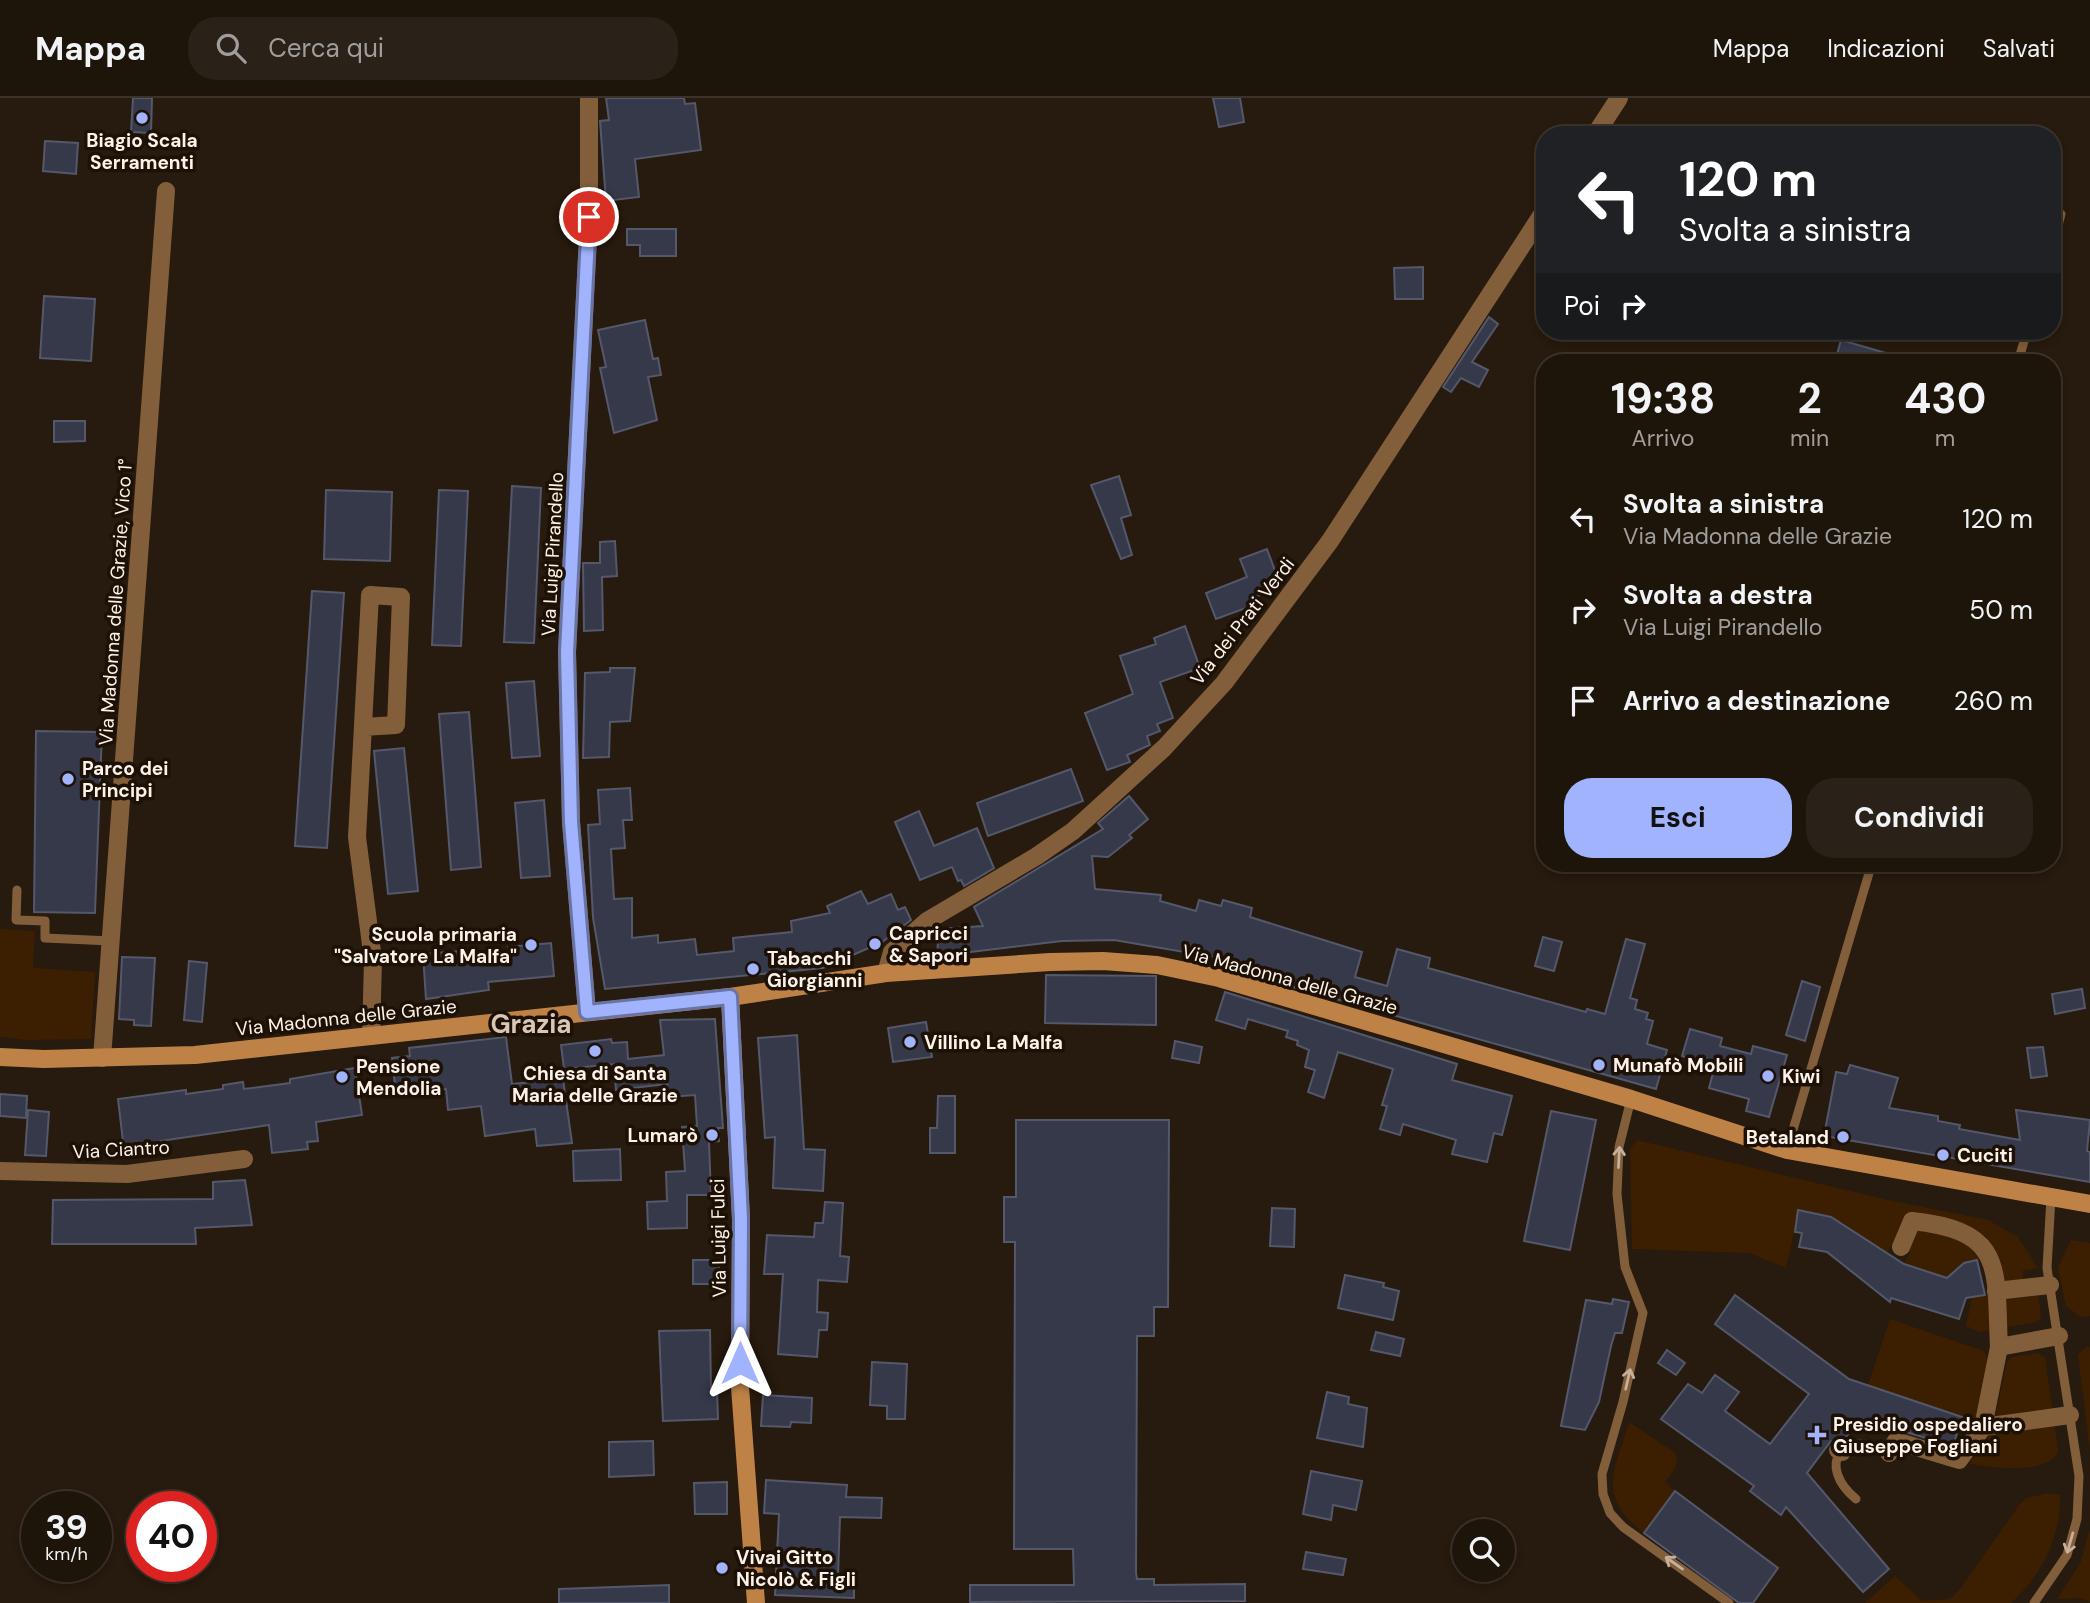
<!DOCTYPE html>
<html lang="it">
<meta charset="utf-8">
<style>
body{margin:0;font-family:"DM Sans",sans-serif;background:#2a2118;color:#f1f3f6;height:100vh;display:flex;flex-direction:column;font-size:26px;white-space:nowrap}
*{box-sizing:border-box;margin:0}
p{font-size:23px;color:#a09e9c}
.icon{flex:none;width:38px;height:38px;fill:none;stroke:currentColor;stroke-width:2;stroke-linecap:round;stroke-linejoin:round}
.map{position:relative;flex:1;overflow:hidden}
.drawer{position:absolute;left:1536px;top:256px;width:525px;height:518px;display:flex;flex-direction:column;background:#1d140a;border-radius:28px;box-shadow:0 4px 10px #0003,0 0 0 2px #3b332b}
.drawer>*{flex:none}
.guide{position:absolute;left:1536px;top:28px;width:525px;height:214px;border-radius:28px;box-shadow:0 4px 10px #0003,0 0 0 2px #3b332b;background:#202124;color:#fff;overflow:hidden}
.tools{position:absolute;left:1452px;top:1421px;display:grid;gap:14px}
.tools a{display:grid;place-items:center;width:63px;height:63px;border-radius:50%;background:#1d140a;box-shadow:0 4px 10px #0003,0 0 0 2px #3b332b;font-size:35px}
.speed{position:absolute;left:21px;top:1393px;display:flex;gap:14px;font-size:35px;font-weight:700;text-align:center}
.speed>*{display:grid;place-content:center;width:91px;height:91px;border-radius:50%;background:#1d140a;box-shadow:0 4px 10px #0003,0 0 0 2px #3b332b;line-height:1}
.speed small{font-size:18px;font-weight:400}
.speed .limit{border:10px solid #d22;background:#fff;color:#111}
.pin{position:absolute;display:grid;place-items:center;width:60px;height:60px;color:#fff;margin:-30px;border:4px solid #fff;border-radius:50%;box-shadow:0 2px 7px #0007}
.me{position:absolute;width:77px;margin:-38px;rotate:0deg;stroke-linejoin:round;filter:drop-shadow(0 0 5px #0008)}
.turn{display:flex;align-items:center;gap:24px;height:147px;padding:0 28px;font-size:32px}
.turn .icon{width:91px;height:91px;stroke-width:2.5}
.turn b{display:block;font-size:49px;line-height:60px}
.then{display:flex;align-items:center;height:66px;padding:0 28px;background:#0003;gap:14px;font-size:26px}
.eta{display:flex;justify-content:space-evenly;align-items:center;height:119px;text-align:center}
.eta b{font-size:42px;font-weight:700;line-height:49px}
.cta{display:flex;gap:14px;margin-top:auto;padding:14px 28px}
.cta a{flex:1;height:80px;border-radius:28px;background:#a1b3fd;color:#111;font-size:28px;font-weight:700;line-height:80px;text-align:center}
.cta a+a{background:#2a2118;color:#f1f3f6}
ul{padding:0;list-style:none}
li{display:flex;align-items:center;gap:21px;height:91px;padding:0 28px}
li div{flex:1}
li b{display:block;font-size:26px}
li em{font-style:normal}
header{display:flex;align-items:center;gap:42px;box-sizing:border-box;height:98px;padding:0 35px;background:#1d140a;border-bottom:2px solid #3b332b}
header strong{font-size:33px}
nav{display:flex;gap:38px;margin-inline-start:auto;font-size:24px}
.search{width:490px;height:63px;background:#2a2118;display:flex;align-items:center;gap:18px;box-sizing:border-box;padding:0 24px;border-radius:28px;color:#a09e9c;font-size:26px}
.map>svg:first-child{display:block}
.green{fill:#3c1f00}
.building{fill:#35394a;stroke:#53586a;stroke-width:2}
.lines{fill:none;stroke-linecap:round;stroke-linejoin:round}
.lane{stroke:#835e3a;stroke-width:9}
.street{stroke:#835e3a;stroke-width:18}
.secondary{stroke:#be8246;stroke-width:18}
.oneway{stroke:#c6af9b}
.route-casing{stroke:#6974a4;stroke-width:18}
.route{stroke:#a1b3fd;stroke-width:12}
.poi-dot{fill:#a1b3fd;stroke:#1d1105;stroke-width:2.5}
.labels{text-anchor:middle;stroke-width:7;stroke-linejoin:round;paint-order:stroke}
.poi-label{font-size:19px;font-weight:bold;fill:#fcf2ea;stroke:#1d1105;text-anchor:start}
.street-label{font-size:19px;fill:#fcf2ea;stroke:#1d1105}
.district-label{font-size:26px;font-weight:bold;fill:#d8c6b6;stroke:#1d1105}
</style>
<header>
<strong>Mappa</strong>
<div class="search"><svg class="icon" aria-label="search" viewBox="0 0 24 24"><circle cx="10" cy="10" r="6"/><path d="M15 15l6 6"/></svg>Cerca qui</div>
<nav><a>Mappa</a><a>Indicazioni</a><a>Salvati</a></nav>
</header>
<div class="map">
<svg width="2090" height="1505" viewBox="0 0 2090 1505">
<rect width="100%" height="100%" fill="#271a0e"/>
<!-- green -->
<g class="green">
<path d="M0 831 35 833 33 870 95 874 91 941 25 942 0 939Z"/>
<path d="M1637 1042 1888 1102 1988 1122 2018 1139 2038 1170 2022 1173 2024 1187 2037 1185 2041 1219 2037 1224 1980 1234 1966 1228 1972 1199 1991 1196 1984 1161 1964 1165 1947 1180 1904 1166 1910 1155 1893 1146 1886 1156 1842 1124 1799 1113 1786 1170 1749 1155 1632 1151 1630 1051Z"/>
<path d="M2071 1142 2090 1145V1218L2081 1219 2066 1208 2058 1170Z"/>
<path d="M1890 1221 1984 1253 1988 1262 1976 1322 1868 1287Z"/>
<path d="M2086 1249H2090V1353L2078 1257Z"/>
<path d="M2038 1255 2045 1259 2058 1353C2048 1378 1991 1369 1969 1366L1992 1334 2007 1264 2012 1259Z"/>
<path d="M1629 1324 1675 1355C1681 1366 1672 1375 1665 1384L1675 1393 1644 1435C1596 1396 1614 1376 1629 1324Z"/>
<path d="M2048 1395 2060 1397C2061 1440 2042 1476 2011 1505H1865L1895 1478 1922 1503 1950 1501 1961 1490 2019 1407 2026 1400Z"/>
<path d="M2090 1431V1504L2080 1500 2057 1501 2080 1466Z"/>
</g>
<!-- building -->
<g class="building">
<path d="M133 0H152L151 35 131 34Z"/>
<path d="M606 0H684L685 6 695 5 701 52 635 61 639 99 606 103 600 23 609 22Z"/>
<path d="M1213 0H1240L1244 24 1219 29Z"/>
<path d="M45 43 78 45 76 76 43 73Z"/>
<path d="M627 131H676V158H640V147H627Z"/>
<path d="M1423 169V201H1395L1394 170Z"/>
<path d="M44 198 95 201 91 263 40 260Z"/>
<path d="M1489 219 1498 226 1472 264 1488 272 1479 289 1461 280 1451 294 1443 289Z"/>
<path d="M645 222 653 261 658 260 661 277 648 279 657 322 614 335 600 270 606 269 598 232Z"/>
<path d="M1841 242 1903 260V264H1835Z"/>
<path d="M54 323H85V343L54 344Z"/>
<path d="M1119 378 1131 417 1121 420 1132 457 1121 461 1091 387Z"/>
<path d="M512 388 541 390 534 545 504 544Z"/>
<path d="M326 392 392 394 390 463 324 461Z"/>
<path d="M439 392 468 393 461 548 432 547Z"/>
<path d="M615 443 617 478 602 479 603 532 584 533 583 465H600V444Z"/>
<path d="M1267 451 1281 489 1255 499 1257 506 1216 521 1206 495 1247 479 1240 461Z"/>
<path d="M312 493 344 495 327 750 295 748Z"/>
<path d="M1185 528 1200 570 1160 584 1173 620 1157 626 1160 633 1147 638 1150 647 1127 657 1130 664 1107 672 1085 615 1133 596 1120 558 1156 546 1154 540Z"/>
<path d="M610 570H635L630 623 610 624 609 659 583 660 585 575 610 574Z"/>
<path d="M534 583 540 658 512 660 506 585Z"/>
<path d="M469 614 481 769 451 772 439 616Z"/>
<path d="M36 633 102 634 95 815 34 814Z"/>
<path d="M404 650 418 793 388 796 374 653Z"/>
<path d="M1071 671 1083 703 988 738 977 705Z"/>
<path d="M630 690 632 722H623L625 750 611 751 614 801 632 800V840L658 837V845L695 841 697 857 734 853 733 840 792 834 791 823 830 815 827 808 861 793 868 806 891 796 898 812 905 809 911 822 873 851 871 849 823 870 605 891 593 820 588 727 600 726 598 692Z"/>
<path d="M1129 698 1148 721 1129 737 1132 740 1108 759 1092 758 1095 791 1161 797 1160 803 1196 813 1199 802 1221 808 1223 802 1252 810 1250 819 1362 854 1355 879 1387 888 1397 851 1430 860 1428 870 1586 914 1587 911 1605 916 1626 841 1645 846 1630 900 1637 902 1635 911 1648 915 1646 921 1653 923 1647 946 1667 952 1656 991 1254 878 1255 866 1114 842 1062 843 937 858 939 831 983 828 974 809 1103 731 1098 725Z"/>
<path d="M544 702 550 778 521 780 515 705Z"/>
<path d="M919 713 934 748 977 730 994 770 964 788 961 782 958 783 952 769 920 782 895 724Z"/>
<path d="M1543 839 1562 844 1554 873 1535 868Z"/>
<path d="M551 845 554 878 488 884 489 892 426 901 423 856 474 852 475 861 509 858 508 849Z"/>
<path d="M122 859 155 860 151 928 134 927V922L119 921Z"/>
<path d="M189 863 207 865 202 924 184 922Z"/>
<path d="M1046 877 1156 878V927L1045 925Z"/>
<path d="M1802 883 1820 889 1805 943 1786 937Z"/>
<path d="M2082 891 2085 910 2055 916 2052 896Z"/>
<path d="M1225 894 1457 966 1452 982 1512 998 1502 1037 1494 1035 1487 1064 1452 1056 1456 1042 1403 1026 1400 1037 1380 1031 1387 1008 1382 1007 1393 971 1338 954 1324 1000 1308 994 1315 972 1305 969 1309 952 1297 947 1298 943 1286 939 1288 933 1248 921 1245 931 1216 922Z"/>
<path d="M715 921 723 1030H718L719 1043 709 1044 711 1097H687V1130L648 1131 647 1104 667 1103 666 1074 685 1073 682 1029 697 1028 695 997 669 999 667 986 616 992 614 966 564 971 561 947 611 941 612 945 627 944 628 961 664 957 660 922Z"/>
<path d="M926 924 932 959 893 964 888 930Z"/>
<path d="M1690 931 1722 940 1720 948 1751 956 1753 948 1787 957 1769 1019 1746 1013 1749 1001 1709 990 1715 967 1682 958Z"/>
<path d="M797 937 804 1051 825 1052 823 1093 773 1090 775 1039 765 1040 758 940Z"/>
<path d="M506 939 512 986 563 981 572 1045 537 1048 535 1031 485 1038 481 1008 448 1012 446 991 396 997 392 960 410 958 409 950Z"/>
<path d="M1175 943 1202 949 1199 965 1172 960Z"/>
<path d="M2043 949 2047 978 2031 980 2027 950Z"/>
<path d="M1850 967 1898 980 1889 1010 1938 1018V1023L1960 1027 1959 1031 2020 1042 2016 1012 2090 1022 2087 1053 2090 1054V1084L1824 1038 1836 974 1847 976Z"/>
<path d="M355 970 362 1017 316 1024 318 1043 307 1044 308 1051 272 1055 269 1027 160 1043 161 1047 124 1052 118 1001 186 992V996L223 991V987L243 984 244 991 290 985V981Z"/>
<path d="M0 996 27 998 26 1020 0 1018Z"/>
<path d="M938 998H955V1055H930V1030H937Z"/>
<path d="M28 1012 49 1014 46 1058 25 1057Z"/>
<path d="M1551 1013 1596 1022 1570 1152 1524 1143Z"/>
<path d="M1016 1022H1169L1168 1209H1154V1238H1137L1136 1475 1137 1481H1154V1487L1245 1486V1503L970 1504V1487H1074L1073 1451H1014L1015 1144H1004V1099H1016Z"/>
<path d="M620 1051 621 1082 574 1083 573 1053Z"/>
<path d="M245 1082 252 1127 195 1130 196 1146H52L53 1102 213 1101V1084Z"/>
<path d="M825 1104 843 1105 840 1158 849 1159 847 1184 818 1182 817 1214 828 1215 827 1232H819L817 1259 778 1256 783 1176H764L767 1137 814 1139 815 1125H823Z"/>
<path d="M1272 1110 1295 1111 1294 1149 1270 1148Z"/>
<path d="M1798 1112 1831 1119 1904 1166 1947 1180 1964 1165 1977 1162 1985 1197 1966 1200 1959 1221 1891 1200 1890 1204 1827 1154 1799 1149 1802 1135 1795 1134Z"/>
<rect x="693" y="1162" width="26" height="24"/>
<path d="M1345 1177 1384 1185 1383 1189 1399 1193 1393 1222 1338 1210Z"/>
<path d="M1735 1197 1849 1281 1962 1319 1953 1348 1899 1332 1889 1334 1858 1324 1844 1342 1831 1343 1807 1375 1889 1471 1863 1494 1786 1409 1781 1417 1750 1393 1754 1388 1661 1321 1688 1286 1702 1295 1715 1277 1739 1294 1725 1313 1770 1346 1809 1296 1715 1226Z"/>
<path d="M1613 1201 1629 1204 1622 1235H1615L1611 1248 1599 1304 1585 1332 1561 1328 1586 1202 1612 1206Z"/>
<path d="M710 1232 711 1293 717 1292 718 1321 663 1323 659 1233Z"/>
<path d="M1376 1234 1404 1241 1400 1258 1371 1252Z"/>
<path d="M1667 1252 1685 1265 1676 1277 1658 1265Z"/>
<path d="M872 1264 907 1266 905 1321H887V1308L870 1307Z"/>
<path d="M1327 1294 1349 1299 1348 1306 1367 1310 1363 1349 1317 1340Z"/>
<path d="M763 1297 812 1300 811 1325 791 1324 790 1329 761 1328Z"/>
<path d="M653 1343 654 1377 609 1379V1344Z"/>
<path d="M1311 1373 1362 1383 1356 1412 1333 1407 1331 1422 1303 1416Z"/>
<path d="M766 1382 847 1387 846 1399 882 1400 881 1420 840 1419 838 1478 854 1479V1500L775 1497 779 1416 764 1415Z"/>
<path d="M727 1384V1416H695L694 1385Z"/>
<path d="M1675 1393 1778 1470 1753 1505H1739L1644 1435Z"/>
<path d="M1306 1454 1346 1461 1343 1477 1303 1471Z"/>
<path d="M669 1487V1505H559V1491Z"/>
</g>
<g class="lines">
<!-- lane -->
<g class="lane">
<path d="M2053 146 2061 116"/>
<path d="M2018 264 2027 233"/>
<path d="M17 792 16 822 45 823V840L111 843"/>
<path d="M1631 1001 1619 1049 1617 1096 1625 1169 1643 1215 1623 1304 1602 1376 1603 1396 1610 1415 1623 1429 1729 1505"/>
<path d="M1787 1052 1872 765"/>
<path d="M1856 1401C1816 1368 1841 1328 1889 1355"/>
<path d="M2034 1505 2067 1457 2077 1421 2079 1378 2047 1170 2051 1099"/>
</g>
<!-- street -->
<g class="street">
<path d="M1595 37 1619 0"/>
<path d="M363 629 396 627 401 499 370 497 357 739 373 862 371 938"/>
<path d="M886 875 892 854 927 823 1037 758 1073 733 1164 650 1224 585 1330 443 1545 112"/>
<path d="M587 914 571 724 567 554 589 119V0"/>
<path d="M102 960 166 93"/>
<path d="M0 1073 127 1076 244 1061"/>
<path d="M1901 1149 1912 1123C2006 1133 1995 1170 1999 1249"/>
<path d="M1996 1193 2050 1187"/>
<path d="M1983 1329 2070 1317"/>
<path d="M1838 1352 1842 1354"/>
<path d="M1889 1355 1896 1343 1959 1362 1983 1329 1999 1249 2059 1238"/>
</g>
<!-- secondary -->
<g class="secondary">
<path d="M730 899 741 1121 740 1289 756 1505"/>
<path d="M0 959 44 961 195 957 730 899 886 875 1050 864 1103 863 1157 867 1219 880 1631 1001 1787 1052 2090 1106"/>
</g>
</g>
<!-- one-way arrows -->
<defs><path id="oneway-shaft" d="M-6 0H5M1.5-3L5.5 0L1.5 3" fill="none" stroke-width="1.6" stroke-linecap="round" stroke-linejoin="round" transform="scale(1.75)"/></defs>
<g class="oneway">
<use href="#oneway-shaft" transform="translate(1619 1059) rotate(-87)"/>
<use href="#oneway-shaft" transform="translate(1628 1281) rotate(-77)"/>
<use href="#oneway-shaft" transform="translate(2070 1445) rotate(106)"/>
<use href="#oneway-shaft" transform="translate(1674 1465) rotate(-145)"/>
</g>
<g class="lines">
<defs>
<path id="route" d="M589 119 567 554 571 724 587 914 730 899 741 1121 740 1265"/>
</defs>
<!-- route casing -->
<use href="#route" class="route-casing"/>
<!-- route -->
<use href="#route" class="route"/>
</g>
<!-- markers -->
<g class="poi-dot">
<circle cx="142" cy="20" r="7"/>
<circle cx="68" cy="681" r="7"/>
<circle cx="875" cy="846" r="7"/>
<circle cx="531" cy="847" r="7"/>
<circle cx="753" cy="871" r="7"/>
<circle cx="910" cy="944" r="7"/>
<circle cx="595" cy="953" r="7"/>
<circle cx="1599" cy="967" r="7"/>
<circle cx="1768" cy="978" r="7"/>
<circle cx="342" cy="979" r="7"/>
<circle cx="712" cy="1037" r="7"/>
<circle cx="1843" cy="1039" r="7"/>
<circle cx="1943" cy="1057" r="7"/>
<path d="M1813.5 1326.5h7v7h7v7h-7v7h-7v-7h-7v-7h7z"/>
<circle cx="722" cy="1470" r="7"/>
</g>
<g class="labels">
<!-- poi labels -->
<g class="poi-label">
<text x="142" y="49" text-anchor="middle">Biagio Scala<tspan x="142" dy="22">Serramenti</tspan></text>
<text x="82" y="677">Parco dei<tspan x="82" dy="22">Principi</tspan></text>
<text x="889" y="842">Capricci<tspan x="889" dy="22">&amp; Sapori</tspan></text>
<text x="517" y="843" text-anchor="end">Scuola primaria<tspan x="517" dy="22">"Salvatore La Malfa"</tspan></text>
<text x="767" y="867">Tabacchi<tspan x="767" dy="22">Giorgianni</tspan></text>
<text x="924" y="951">Villino La Malfa</text>
<text x="1613" y="974">Munafò Mobili</text>
<text x="356" y="975">Pensione<tspan x="356" dy="22">Mendolia</tspan></text>
<text x="595" y="982" text-anchor="middle">Chiesa di Santa<tspan x="595" dy="22">Maria delle Grazie</tspan></text>
<text x="1782" y="985">Kiwi</text>
<text x="698" y="1044" text-anchor="end">Lumarò</text>
<text x="1829" y="1046" text-anchor="end">Betaland</text>
<text x="1957" y="1064">Cuciti</text>
<text x="1833" y="1333">Presidio ospedaliero<tspan x="1833" dy="22">Giuseppe Fogliani</tspan></text>
<text x="736" y="1466">Vivai Gitto<tspan x="736" dy="22">Nicolò &amp; Figli</tspan></text>
</g>
<!-- street labels -->
<g class="street-label">
<text transform="translate(552 456) rotate(-87)" y="7">Via Luigi Pirandello</text>
<text transform="translate(115 504) rotate(-86)" y="7">Via Madonna delle Grazie, Vico 1°</text>
<text transform="translate(1242 523) rotate(-52)" y="7">Via dei Prati Verdi</text>
<text transform="translate(1290 881) rotate(15)" y="7">Via Madonna delle Grazie</text>
<text transform="translate(346 919) rotate(-6)" y="7">Via Madonna delle Grazie</text>
<text transform="translate(121 1051) rotate(-3)" y="7">Via Ciantro</text>
<text transform="translate(718 1140) rotate(-91)" y="7">Via Luigi Fulci</text>
</g>
<!-- district labels -->
<g class="district-label">
<text x="531" y="935">Grazia</text>
</g>
</g>
</svg>
<div class="tools">
<a><svg class="icon" aria-label="search" viewBox="0 0 24 24"><circle cx="10" cy="10" r="6"/><path d="M15 15l6 6"/></svg></a>
</div>
<div class="speed"><div>39<small>km/h</small></div><div class="limit">40</div></div>
<div class="pin" style="left:589px;top:119px;background:#d93025"><svg class="icon" aria-label="arrive" viewBox="0 0 24 24"><path d="M6 21V4h12l-3 4 3 4H6"/></svg></div>
<svg class="me" style="left:740px;top:1265px" viewBox="-20 -20 40 40"><path d="M0-17L14 15 0 8-14 15z" fill="#a1b3fd" stroke="#fff" stroke-width="4"/></svg>
<div class="guide">
<div class="turn"><svg class="icon" aria-label="left" viewBox="0 0 24 24"><path d="M17 20v-9H6M10 6l-5 5 5 5"/></svg><div><b>120 m</b>Svolta a sinistra</div></div>
<div class="then">Poi<svg class="icon" aria-label="right" viewBox="0 0 24 24"><path d="M7 20v-9h11M14 6l5 5-5 5"/></svg></div>
</div>
<section class="drawer">
<div class="eta">
<div><b>19:38</b><p>Arrivo</p></div>
<div><b>2</b><p>min</p></div>
<div><b>430</b><p>m</p></div>
</div>
<ul>
<li><svg class="icon" aria-label="left" viewBox="0 0 24 24"><path d="M17 20v-9H6M10 6l-5 5 5 5"/></svg><div><b>Svolta a sinistra</b><p>Via Madonna delle Grazie</p></div><em>120 m</em></li>
<li><svg class="icon" aria-label="right" viewBox="0 0 24 24"><path d="M7 20v-9h11M14 6l5 5-5 5"/></svg><div><b>Svolta a destra</b><p>Via Luigi Pirandello</p></div><em>50 m</em></li>
<li><svg class="icon" aria-label="arrive" viewBox="0 0 24 24"><path d="M6 21V4h12l-3 4 3 4H6"/></svg><div><b>Arrivo a destinazione</b></div><em>260 m</em></li>
</ul>
<div class="cta"><a>Esci</a><a>Condividi</a></div>
</section>
</div>
